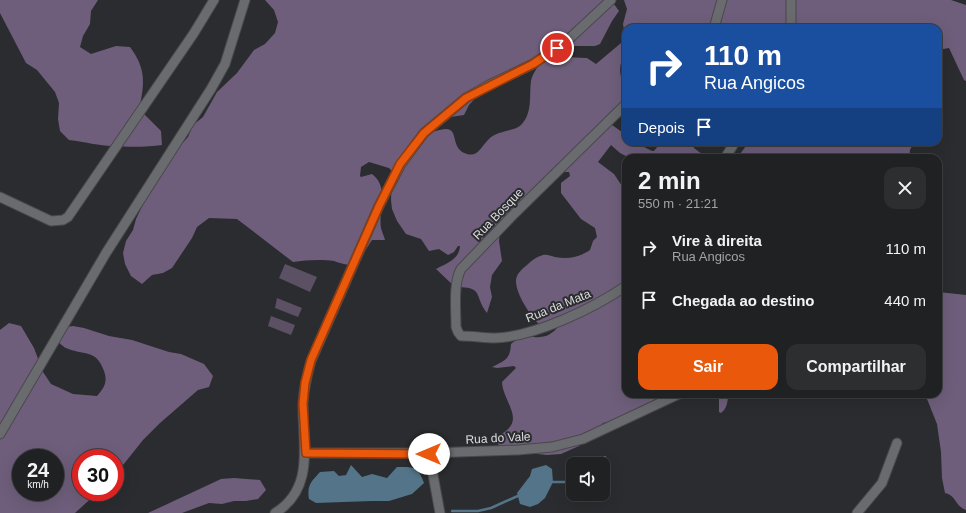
<!DOCTYPE html>
<html lang="pt">
<meta charset="utf-8">
<style>
body{margin:0;font-family:Helvetica,sans-serif;background:#2d2e30;color:#f1f3f6;height:100vh;display:flex;flex-direction:column;font-size:15px;white-space:nowrap}
*{box-sizing:border-box;margin:0}
p{font-size:13px;color:#a2a3a6}
.icon{flex:none;width:22px;height:22px;fill:none;stroke:currentColor;stroke-width:2;stroke-linecap:round;stroke-linejoin:round}
.map{position:relative;flex:1;overflow:hidden}
.side{position:absolute;left:622px;top:154px;width:320px;height:244px;display:flex;flex-direction:column;background:#202123;border-radius:12px;box-shadow:0 4px 16px #0002,0 0 0 1px #3d3e41}
.side>*{flex:none}
.top-card{position:absolute;left:622px;top:24px;width:320px;height:122px;border-radius:12px;box-shadow:0 4px 16px #0002,0 0 0 1px #3d3e41;background:#1a4fa0;color:#fff;overflow:hidden}
.buttons{position:absolute;left:566px;top:457px;display:grid;gap:8px}
.buttons a{display:grid;place-items:center;width:44px;height:44px;border-radius:8px;background:#202123;box-shadow:0 4px 16px #0002,0 0 0 1px #3d3e41;font-size:20px}
.speed{position:absolute;left:12px;top:449px;display:flex;gap:8px;font-size:20px;font-weight:700;text-align:center}
.speed>*{display:grid;place-content:center;width:52px;height:52px;border-radius:50%;background:#202123;box-shadow:0 4px 16px #0002,0 0 0 1px #3d3e41;line-height:1}
.speed small{font-size:10px;font-weight:400}
.speed .limit{border:6px solid #d22;background:#fff;color:#111}
.pin{position:absolute;display:grid;place-items:center;width:34px;height:34px;color:#fff;margin:-17px;border:2px solid #fff;border-radius:50%;box-shadow:0 1px 4px #0007}
.me{position:absolute;width:44px;margin:-22px;rotate:270deg;stroke-linejoin:round;filter:drop-shadow(0 0 3px #0008)}
.turn{display:flex;align-items:center;gap:14px;height:84px;padding:0 16px;font-size:18px}
.turn .icon{width:52px;height:52px;stroke-width:2.5}
.turn b{display:block;font-size:28px;line-height:34px}
.then{display:flex;align-items:center;height:38px;padding:0 16px;background:#0003;gap:8px;font-size:15px}
.round{display:grid;place-items:center;flex:none;width:42px;height:42px;border-radius:12px;background:#2d2e30}
.head{display:flex;align-items:center;justify-content:space-between;height:68px;padding:0 16px}
h1{font-size:24px;font-weight:700;line-height:30px}
.button{display:flex;gap:8px;margin-top:auto;padding:8px 16px}
.button a{flex:1;height:46px;border-radius:12px;background:#ea580c;color:#fff;font-size:16px;font-weight:700;line-height:46px;text-align:center}
.button a+a{background:#2d2e30;color:#f1f3f6}
ul{padding:0;list-style:none}
li{display:flex;align-items:center;gap:12px;height:52px;padding:0 16px}
li div{flex:1}
li b{display:block;font-size:15px}
li em{font-style:normal}
.map>svg:first-child{display:block}
.green{fill:#5b5064}
.forest{fill:#6e5e7b;fill-rule:evenodd}
.water{fill:#537489}
.lines{fill:none;stroke-linecap:round;stroke-linejoin:round}
.stream{stroke:#537489;stroke-width:2.5}
.street-casing{stroke:#49494b;stroke-width:11}
.street{stroke:#6a6b6e;stroke-width:9}
.route-casing{stroke:#983908;stroke-width:10}
.route{stroke:#ea580c;stroke-width:7}
.labels{text-anchor:middle;stroke-width:4;stroke-linejoin:round;paint-order:stroke}
.street-label{font-size:12px;fill:#dedee0;stroke:#2b2c2f}
</style>
<div class="map">
<svg width="966" height="513" viewBox="0 0 966 513">
<rect width="100%" height="100%" fill="#2b2c2f"/>
<!-- green -->
<g class="green">
<path d="M285 264 317 277 310 292 279 278Z"/>
<path d="M277 298 302 308 298 317 275 308Z"/>
<path d="M271 316 295 325 291 335 268 326Z"/>
</g>
<!-- forest -->
<g class="forest">
<path d="M0 0H98L91 11 90 24 83 36 80 47 91 54 116 46 130 47C146 68 145 84 139 109L161 131 162 145C143 148 113 147 93 144 85 142 77 141 69 140L60 131 58 119 59 103 55 92 37 70 26 63 0 13Z"/>
<path d="M265 0H611L619 11 612 21 600 44 595 46H575L563 53V57L587 58 596 64 621 43 625 35 623 24 627 9 624 0H951L966 5V81L964 80 949 48 938 50V28H626V60L621 63C616 81 633 86 621 109L623 113C621 120 614 120 608 122L626 135V142H634L652 151H654L658 146 657 142H691L694 148 707 158H630L620 153 611 145 598 162 614 174 626 192V394H662L641 409 617 420 603 423 596 431 585 438 579 446 561 454 547 455 510 451 502 448 498 444 497 440 499 435C528 421 503 403 502 382L516 368 514 366 497 368 492 367C505 360 510 360 511 344 515 341 520 336 525 335 528 335 531 337 534 337 544 338 551 335 557 328L554 325 541 326C531 317 515 293 516 280 517 273 522 269 527 265 531 261 536 257 543 255 546 254 551 256 555 257 568 259 578 258 590 250L593 241 597 237 595 228 581 219 561 193V183L570 176 569 172H564L558 175 535 194 519 203 510 223 500 232 499 241 502 261 492 275 490 287 492 297 487 313C473 295 485 287 455 287L436 269C447 263 459 260 460 246H458L454 252 448 255 439 249 429 251 421 239 406 234 397 221 392 209 391 200 392 171 389 168 369 162 361 167 360 176 361 177 372 174C390 188 378 210 381 228 382 232 384 236 385 240H372C367 247 362 258 355 263 349 267 340 263 334 261 321 259 305 260 293 262L237 219 209 218 197 227 192 238 172 268 163 273 152 275 142 284 131 276 125 264 123 253 126 241 133 230 136 219 148 194 178 148 188 137 193 125 203 117 217 92 237 73 254 50 265 44 275 33 278 22 274 10ZM541 62C538 67 532 74 531 81 529 95 533 113 521 125 513 132 497 130 488 140 481 147 478 157 467 154 452 150 457 133 450 130 445 127 437 131 432 132L444 118 464 115 469 105 484 89Z"/>
<path d="M749 142H914L910 150 909 158H737Z"/>
<path d="M938 292 966 295V510C955 506 956 495 945 493L942 478 941 452 937 424 925 394H938Z"/>
<path d="M9 323 21 326 34 348 43 372 51 384 73 394 97 396C104 388 108 382 104 371 96 348 83 356 66 348 63 347 59 342 56 340L61 328 73 326 84 328 109 336 132 340 169 352 181 354 204 364 213 376 209 387 198 390 160 423 143 440 115 475V458H81V492H98L75 513H0V330ZM21 458H55V492H21Z"/>
<path d="M713 394H728C728 401 727 409 721 413L719 412V398Z"/>
<path d="M234 478 260 480 266 490 258 499 246 501H234L222 504 209 503 182 513H148L221 479Z"/>
</g>
<!-- water -->
<g class="water">
<path d="M351 465 362 477 372 474 387 478 397 467C414 467 418 466 424 483L412 494 389 501H372L316 503 309 499C307 485 311 482 320 472L334 471 339 476 346 475Z"/>
<path d="M546 465 552 469 553 482 545 498 538 504 530 507 520 504 517 493 530 476 532 469Z"/>
</g>
<g class="lines">
<!-- stream -->
<g class="stream">
<path d="M595 464 605 457"/>
<path d="M551 482H573"/>
<path d="M452 511H478L491 508 520 495"/>
</g>
<defs>
<g id="street">
<path d="M791 0V28"/>
<path d="M714 28 722 0"/>
<path d="M626 104 514 214 461 269C453 283 456 310 456 327L458 332 461 336C473 336 484 338 495 338 534 337 594 308 626 286"/>
<path d="M725 158 735 142"/>
<path d="M0 197 51 221 63 220 68 217 194 33 214 0"/>
<path d="M0 434 106 253 211 89 225 64 245 0"/>
<path d="M306 453H429L518 450 552 447 583 439 679 394"/>
<path d="M429 453 440 513"/>
<path d="M275 513C316 488 302 442 303 403 304 388 307 375 311 361L379 206 401 164 424 133 466 98 489 85 533 64 569 39 611 0"/>
<path d="M857 513 882 483 897 443"/>
</g>
</defs>
<!-- street casing -->
<use href="#street" class="street-casing"/>
<!-- street -->
<use href="#street" class="street"/>
</g>
<g class="lines">
<defs>
<path id="route" d="M429 454 306 453 303 404 305 383 311 360 379 206 400 164 424 133 466 98 533 64 557 48"/>
</defs>
<!-- route casing -->
<use href="#route" class="route-casing"/>
<!-- route -->
<use href="#route" class="route"/>
</g>
<g class="labels">
<!-- street labels -->
<g class="street-label">
<text transform="translate(498 214) rotate(-46)" y="4">Rua Bosque</text>
<text transform="translate(558 306) rotate(-22)" y="4">Rua da Mata</text>
<text transform="translate(498 438) rotate(-3)" y="4">Rua do Vale</text>
</g>
</g>
</svg>
<div class="buttons">
<a><svg class="icon" aria-label="sound" viewBox="0 0 24 24"><path d="M4 9h4l5-4v14l-5-4H4zM17 9q2 3 0 6"/></svg></a>
</div>
<div class="speed"><div>24<small>km/h</small></div><div class="limit">30</div></div>
<div class="pin" style="left:557px;top:48px;background:#d93025"><svg class="icon" aria-label="arrive" viewBox="0 0 24 24"><path d="M6 21V4h12l-3 4 3 4H6"/></svg></div>
<svg class="me" style="left:429px;top:454px" viewBox="-20 -20 40 40"><circle r="19" fill="#fff"/><path d="M0-13L10 11 0 6-10 11z" fill="#ea580c"/></svg>
<div class="top-card">
<div class="turn"><svg class="icon" aria-label="right" viewBox="0 0 24 24"><path d="M7 20v-9h11M14 6l5 5-5 5"/></svg><div><b>110 m</b>Rua Angicos</div></div>
<div class="then">Depois<svg class="icon" aria-label="arrive" viewBox="0 0 24 24"><path d="M6 21V4h12l-3 4 3 4H6"/></svg></div>
</div>
<section class="side">
<div class="head"><div><h1>2 min</h1><p>550 m · 21:21</p></div><a class="round"><svg class="icon" aria-label="close" viewBox="0 0 24 24"><path d="M6 6l12 12M18 6L6 18"/></svg></a></div>
<ul>
<li><svg class="icon" aria-label="right" viewBox="0 0 24 24"><path d="M7 20v-9h11M14 6l5 5-5 5"/></svg><div><b>Vire à direita</b><p>Rua Angicos</p></div><em>110 m</em></li>
<li><svg class="icon" aria-label="arrive" viewBox="0 0 24 24"><path d="M6 21V4h12l-3 4 3 4H6"/></svg><div><b>Chegada ao destino</b></div><em>440 m</em></li>
</ul>
<div class="button"><a>Sair</a><a>Compartilhar</a></div>
</section>
</div>
